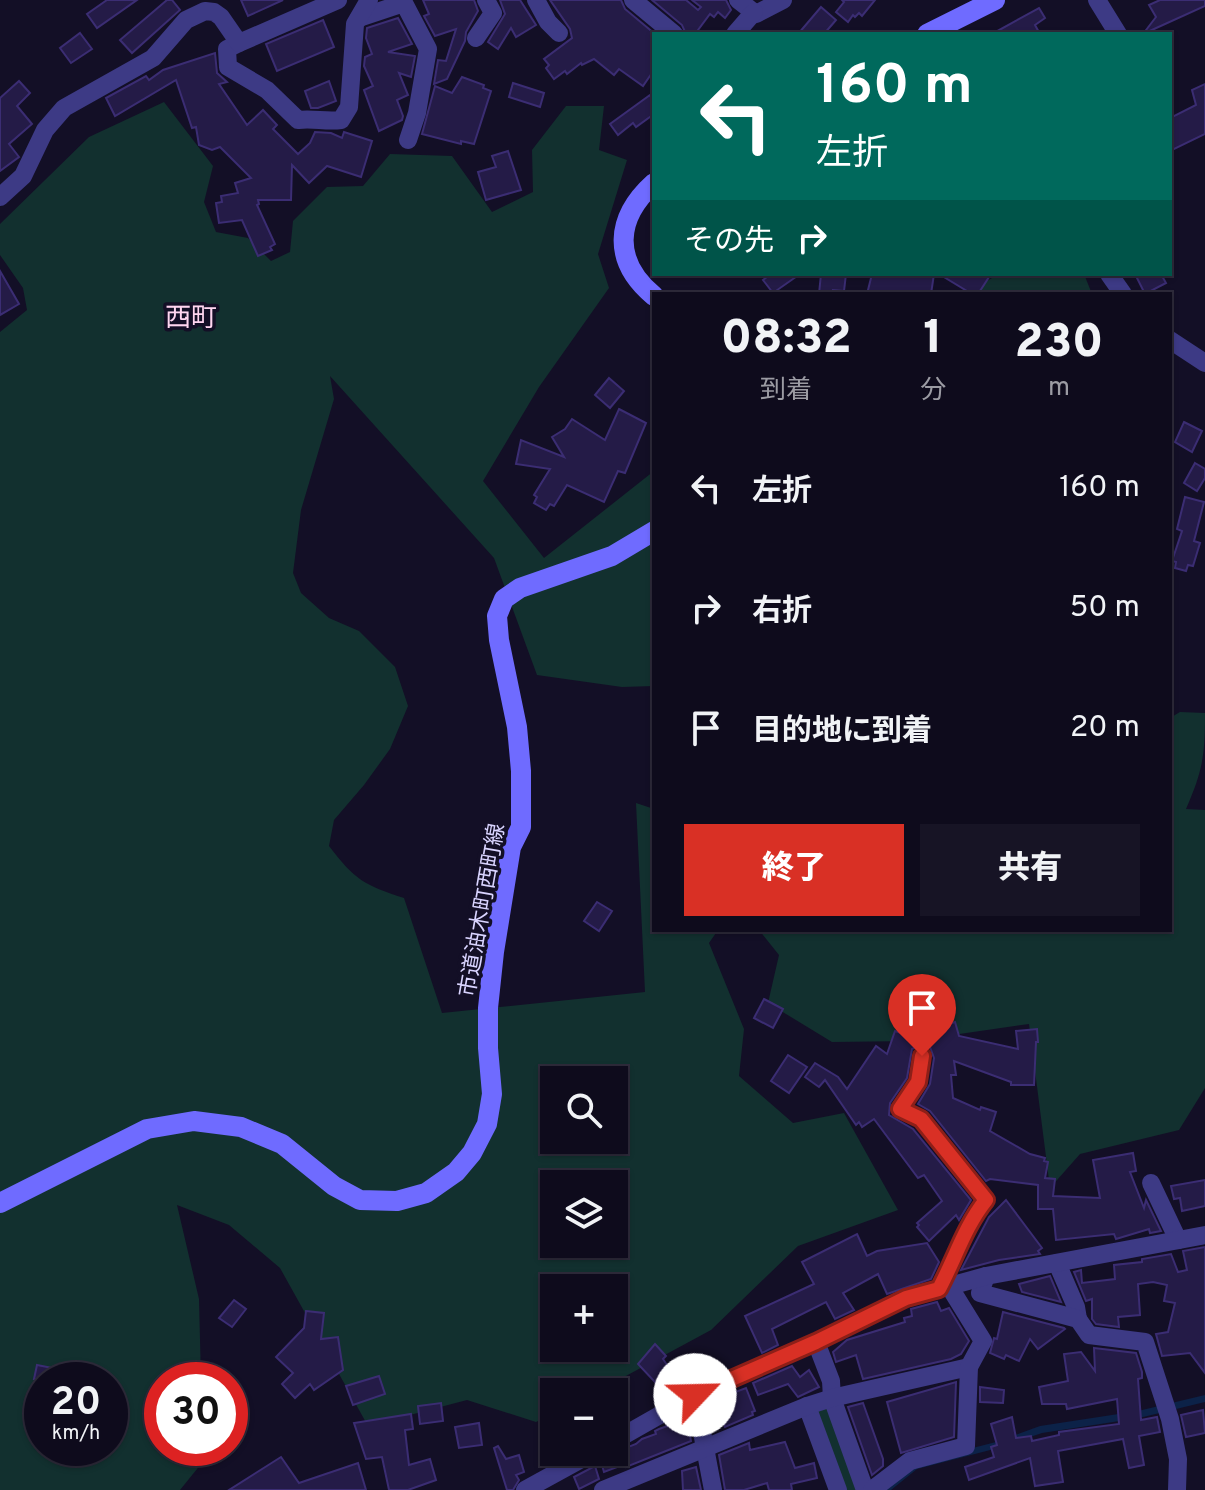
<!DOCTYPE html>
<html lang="ja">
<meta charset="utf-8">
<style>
body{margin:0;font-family:Overpass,"Noto Sans JP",sans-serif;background:#171425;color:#f1f3f6;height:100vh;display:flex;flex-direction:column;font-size:30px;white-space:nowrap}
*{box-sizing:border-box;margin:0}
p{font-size:26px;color:#9b9ba3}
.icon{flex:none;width:44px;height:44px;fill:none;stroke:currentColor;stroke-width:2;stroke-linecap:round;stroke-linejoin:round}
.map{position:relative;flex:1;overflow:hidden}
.drawer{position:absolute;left:652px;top:292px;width:520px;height:640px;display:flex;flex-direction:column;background:#0e0b1c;border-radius:0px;box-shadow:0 2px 6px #0004,0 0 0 2px #2e2b3b}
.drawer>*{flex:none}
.hud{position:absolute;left:652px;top:32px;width:520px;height:244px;border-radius:0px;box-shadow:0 2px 6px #0004,0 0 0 2px #2e2b3b;background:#00695c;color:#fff;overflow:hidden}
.buttons{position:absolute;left:540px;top:1066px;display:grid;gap:16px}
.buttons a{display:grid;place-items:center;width:88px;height:88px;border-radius:0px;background:#0e0b1c;box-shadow:0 2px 6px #0004,0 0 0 2px #2e2b3b;font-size:40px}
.speed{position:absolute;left:24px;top:1362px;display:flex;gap:16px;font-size:40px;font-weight:700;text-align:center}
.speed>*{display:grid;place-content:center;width:104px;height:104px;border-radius:50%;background:#0e0b1c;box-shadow:0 2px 6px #0004,0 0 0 2px #2e2b3b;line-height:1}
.speed small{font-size:20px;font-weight:400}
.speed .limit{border:12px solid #d22;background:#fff;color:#111}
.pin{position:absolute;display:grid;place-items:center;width:68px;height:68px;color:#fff;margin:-82px -34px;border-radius:50% 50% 50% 0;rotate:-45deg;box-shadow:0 0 8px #0007}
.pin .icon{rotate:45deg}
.me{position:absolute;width:88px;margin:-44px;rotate:66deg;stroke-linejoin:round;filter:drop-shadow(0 0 6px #0008)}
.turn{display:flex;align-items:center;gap:28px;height:168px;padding:0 32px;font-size:36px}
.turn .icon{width:104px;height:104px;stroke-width:2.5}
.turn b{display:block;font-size:56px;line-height:68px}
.then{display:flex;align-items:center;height:76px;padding:0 32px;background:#0003;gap:16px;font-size:30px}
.eta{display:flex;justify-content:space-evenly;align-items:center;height:136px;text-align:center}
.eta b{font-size:48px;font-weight:800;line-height:56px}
.action{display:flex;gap:16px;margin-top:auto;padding:16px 32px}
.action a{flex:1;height:92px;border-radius:0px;background:#d93025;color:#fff;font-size:32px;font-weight:800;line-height:92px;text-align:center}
.action a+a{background:#171425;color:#f1f3f6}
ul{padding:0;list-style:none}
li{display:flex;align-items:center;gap:24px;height:120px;padding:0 32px}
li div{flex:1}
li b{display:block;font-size:30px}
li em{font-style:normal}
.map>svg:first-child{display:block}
.green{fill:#12302f;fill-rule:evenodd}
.water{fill:#0c2248}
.building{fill:#241b47;stroke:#3b2d73;stroke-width:2}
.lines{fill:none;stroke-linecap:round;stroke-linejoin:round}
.street{stroke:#3d3a85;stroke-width:18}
.secondary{stroke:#6f6bff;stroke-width:20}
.route-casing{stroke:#8d1f18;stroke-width:20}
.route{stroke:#d93025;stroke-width:14}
.labels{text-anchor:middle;stroke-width:7;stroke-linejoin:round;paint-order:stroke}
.street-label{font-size:22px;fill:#d9d4ff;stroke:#130f26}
.quarter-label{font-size:26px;fill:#ffd6f0;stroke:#130f26}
</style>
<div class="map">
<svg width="1205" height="1490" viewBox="0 0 1205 1490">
<rect width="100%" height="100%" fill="#130f26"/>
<!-- green -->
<g class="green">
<path d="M164 102 213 166 204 202 216 232 248 238 271 261 290 252 293 221 327 187 363 186 390 154 452 156 492 212 533 192 532 150 566 106H604L599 150 627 160 598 254 609 288 539 387 483 481 544 558 654 471V686L622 687 537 675 494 558 330 376 334 399 301 510 293 573 301 593 329 618 359 631 395 667 408 706 390 749 364 785 334 820 329 846C355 880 364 885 404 898L442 1013 645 992 636 803 654 809V930H718L709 943 744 1029 739 1076 793 1123 844 1113 898 1210 798 1246 711 1330 624 1377 595 1392H554V1413L536 1422 467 1400 368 1426 280 1268 229 1225 177 1205 199 1299 201 1380H162V1448H214L180 1490H0V332L27 310 23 288 0 255V224L89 137ZM554 1080H614V1140H554ZM554 1184H614V1244H554ZM554 1288H614V1348H554ZM42 1380H110V1448H42Z"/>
<path d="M999 274H1084L1092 294H964Z"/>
<path d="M1180 712 1205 713C1205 755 1203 770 1186 809L1205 810V1088L1179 1130 1080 1154 1050 1188 1029 1024 911 1041 832 1042 768 1003 779 955 759 930H1170V718Z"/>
<path d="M830 1406 858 1490H844L815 1411Z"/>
</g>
<!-- water -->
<path class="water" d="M1205 1395V1402L1139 1418 1042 1433 998 1448 917 1469 891 1490H880L914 1463 996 1442 1040 1426 1138 1411Z"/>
<!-- building -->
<g class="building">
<path d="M107 0H137L97 28 87 14Z"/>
<path d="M167 0H172L180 10 132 53 120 40Z"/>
<path d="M241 0H283L248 16Z"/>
<path d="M423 0H474L478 11 466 32 465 41 447 79 434 84 438 60 446 61 456 29 435 36 424 16 429 14Z"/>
<path d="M500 0H520L536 25 516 37 511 28 498 49 488 42 505 14Z"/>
<path d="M550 0H621L625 9 655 34 654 70 643 86 619 69 614 75 594 59 582 65 581 63 567 74 565 71 554 79 546 68 549 65 544 59 572 38 570 29Z"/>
<path d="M652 0H686L698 10 701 7 692 0H726L731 10 725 18 718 12 714 17 710 14 695 34H686L682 25Z"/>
<path d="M842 0H875L862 16 859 13 855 17 853 15 848 22 836 12 844 2Z"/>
<path d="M1160 0H1205V6L1143 34 1156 17 1149 5Z"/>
<path d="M821 7 836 20 824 34H798Z"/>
<path d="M1039 8 1045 18 1035 25 1040 34H992Z"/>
<path d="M398 18 412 44 388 52 415 56 411 77 399 73 408 95 397 100 403 116 402 120 379 131 364 90 373 86 364 66 365 57 372 54 366 38 367 28Z"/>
<path d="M323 20 334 47 277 71 266 44Z"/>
<path d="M80 33 92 49 71 63 60 48Z"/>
<path d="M215 53 217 73 227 82 219 84 247 125 263 110 277 125 273 129 298 154 310 143 315 132 331 133 342 138 344 132 372 141 361 177 327 166 309 183 292 165 291 200H258L259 204 257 205 275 244 270 247 272 250 258 256 242 220 219 223 216 203 222 202 221 196 238 193 235 183 251 178 220 147 212 150 199 145 196 127 192 128 176 80 115 116 106 98 146 76 149 80 163 70Z"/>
<path d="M462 77 484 85 483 88 491 91 474 144 461 141V144L422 134 435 86 452 93Z"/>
<path d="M19 81 30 93 17 106 32 124 9 144 19 157 0 171V98Z"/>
<path d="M329 81 336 101 318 108H311L305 91Z"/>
<path d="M513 83 544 93 540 107 509 97Z"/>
<path d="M1205 84V134L1170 151V118L1196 105 1192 90Z"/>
<path d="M650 95 654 104V114L636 127 633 123 618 135 610 124Z"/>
<path d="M508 151 521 190 486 200 478 172 496 167 492 156Z"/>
<path d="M0 271 19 304 0 315Z"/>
<path d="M771 274H800L773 293 763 280Z"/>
<path d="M821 274H846L844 291 833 290V294H819Z"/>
<path d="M872 274H934L931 294H867Z"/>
<path d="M939 274H991L978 294H972Z"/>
<path d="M1135 274H1161L1166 283 1145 294Z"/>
<path d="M609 378 624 391 610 408 595 395Z"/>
<path d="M619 409 646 423 625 473 618 471 604 502 567 485 554 506 550 504 546 510 534 503 537 497 534 495 550 469 516 464 521 440 564 457 552 437 565 429 572 419 605 440Z"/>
<path d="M1184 422 1202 431 1192 452 1175 442Z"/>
<path d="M1195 463 1205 469V478L1197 491 1184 483Z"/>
<path d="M1185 497 1204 502 1194 541 1200 543 1193 566 1188 565 1186 571 1175 568 1176 562 1172 561 1182 531 1177 529Z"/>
<path d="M597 902 612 911 599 931 584 921Z"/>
<path d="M764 999 783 1009 773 1028 754 1018Z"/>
<path d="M955 1022 959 1036 1018 1049 1016 1031 1037 1029 1038 1042H1036L1034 1085H1011V1082L954 1061 956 1075H951L953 1098 980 1110 981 1107 996 1112 990 1131 1030 1154 1045 1158 1044 1161 1048 1162 1045 1178 1055 1179 1053 1196 1100 1198 1093 1160 1133 1153 1136 1171 1130 1172 1144 1208 1146 1200 1161 1231 1150 1233 1149 1229 1116 1239 1114 1234 1056 1240 1053 1209H1038V1185L990 1179 986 1181 930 1111 918 1104 930 1084 934 1058 930 1047 923 1044 912 1049 907 1078 890 1103 889 1115 913 1129 971 1200 959 1220 956 1215 929 1241 917 1227 919 1225 917 1223 942 1201 924 1175 918 1178 874 1119 862 1127 859 1122 856 1125 825 1080 819 1087 805 1077 815 1063 838 1077 847 1089 876 1046 887 1054 895 1031 931 1043 928 1031Z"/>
<path d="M788 1055 807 1067 789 1093 771 1081Z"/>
<path d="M1205 1180V1206L1182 1211 1180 1198 1174 1199 1171 1186Z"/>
<path d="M1006 1200 1042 1248 1038 1251 1040 1254 999 1260 961 1270 989 1217Z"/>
<path d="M857 1234 867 1256 877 1251 927 1243 939 1262 931 1279 887 1294 878 1274 843 1293 854 1310 835 1319 826 1302 772 1329 778 1345 762 1353 745 1316 814 1284 802 1262Z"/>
<path d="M1205 1247V1373L1190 1353 1162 1356 1156 1334 1168 1332 1175 1303 1164 1301 1167 1285 1153 1282 1138 1284 1140 1315 1118 1317 1119 1327 1096 1324 1092 1319V1299L1086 1301 1074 1272 1081 1270 1082 1283 1115 1279 1114 1265 1142 1262V1259L1171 1254 1178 1272 1187 1270 1183 1251Z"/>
<path d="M1050 1276 1061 1302 1022 1292 1019 1284Z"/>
<path d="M234 1300 246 1309 232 1327 219 1318Z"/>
<path d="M937 1302 941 1311 949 1308 969 1341 961 1354 951 1359 863 1379 856 1355 836 1362 833 1352 847 1340 905 1322 904 1318 912 1316 911 1309Z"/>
<path d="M306 1311 324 1313 321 1339 338 1337 343 1370 314 1390 310 1384 295 1398 282 1384 293 1373 276 1357 304 1328Z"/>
<path d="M1003 1312 1064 1328 1065 1329 1038 1349 1030 1339 1019 1361 1006 1355 1004 1359 990 1353 994 1338 997 1339Z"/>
<path d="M655 1344 666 1356 663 1359 682 1388 664 1399 655 1382 638 1364Z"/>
<path d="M1094 1348 1136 1353 1142 1372V1378L1138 1379 1141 1420 1157 1417 1160 1432 1139 1436 1144 1465 1129 1468 1123 1439 1058 1451 1063 1482 1035 1486 1030 1458 969 1480 965 1467 994 1457 991 1447 997 1445 991 1424 1012 1417 1016 1438 1031 1436 1032 1441 1059 1435V1432L1119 1424 1117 1399 1067 1409 1066 1404H1042L1039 1387 1068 1381 1064 1354 1081 1352 1095 1371Z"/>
<path d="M37 1365 83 1374V1380L34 1379Z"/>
<path d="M792 1366 800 1377 809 1370 819 1387 798 1397 788 1384 758 1395 753 1383Z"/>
<path d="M379 1376 385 1394 353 1405 346 1386Z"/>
<path d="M956 1382 954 1437 901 1453 887 1402Z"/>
<path d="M42 1386V1423L24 1413Z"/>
<path d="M980 1387 1004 1390 1003 1403 980 1402Z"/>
<path d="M746 1388 755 1411 752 1412 753 1415 725 1427 722 1418 712 1422 709 1402Z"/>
<path d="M441 1403 443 1421 420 1424 418 1406Z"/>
<path d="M863 1403 883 1459V1466L872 1475 848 1407Z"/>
<path d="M1203 1410 1205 1433 1186 1437 1181 1415Z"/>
<path d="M411 1414 413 1429 405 1430 409 1465 430 1459 436 1480 408 1490H389L382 1457 366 1459 354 1423Z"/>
<path d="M687 1419 691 1441 626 1467 625 1464 604 1472 601 1462 605 1456 636 1444 642 1439 656 1434 655 1431 659 1429Z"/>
<path d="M479 1423 482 1445 459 1448 455 1427Z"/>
<path d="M785 1442 795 1468 814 1463 817 1478 791 1484 792 1490H769L767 1483 744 1490H725L719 1455 749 1443 750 1450Z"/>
<path d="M498 1446 506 1459 519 1455 524 1472 516 1475 519 1480 513 1490H507L494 1448Z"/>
<path d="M281 1457 299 1483 358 1463 366 1490H229Z"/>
<path d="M595 1466 599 1479 579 1489 574 1477Z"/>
<path d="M696 1467 701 1490H683L682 1471Z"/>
</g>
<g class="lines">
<!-- street -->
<g class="street">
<path d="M536 0 548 22 559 33"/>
<path d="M633 0 674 34"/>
<path d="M738 0 756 14 783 0"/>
<path d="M1097 0 1118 34"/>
<path d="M359 18 404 3 428 49 417 113 408 140"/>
<path d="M735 34 754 12"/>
<path d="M476 38 493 13 486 0"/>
<path d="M239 43 227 49 228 67 267 90 298 120C313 118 326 122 341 120L349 107 355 24 369 0"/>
<path d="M0 197 23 176 45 130 64 108 153 58 186 20 205 11 214 12 221 17 239 43 338 0"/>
<path d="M1109 274 1123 294"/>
<path d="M1170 340 1205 363"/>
<path d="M922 1056 918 1082 900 1109 921 1119 986 1200C965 1226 955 1259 939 1289"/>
<path d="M1151 1183 1178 1240"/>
<path d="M1057 1263 1076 1307 1078 1319"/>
<path d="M986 1276 980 1293 1078 1319 1089 1335 1145 1342 1170 1419 1178 1459 1177 1490"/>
<path d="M816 1342 831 1381 832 1398 865 1490"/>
<path d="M695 1395 713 1490"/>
<path d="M807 1406 838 1490"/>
<path d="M614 1441 695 1395 816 1342 906 1298 986 1276 1205 1235"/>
<path d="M525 1490 594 1452"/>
<path d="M603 1490 807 1406 832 1398 969 1367"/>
<path d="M872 1490 910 1461 966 1446 969 1367 983 1341 949 1286"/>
</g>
<!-- secondary -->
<g class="secondary">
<path d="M927 34 995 0"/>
<path d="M654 183C615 218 612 261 654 296"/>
<path d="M0 1203 147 1129 194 1121 241 1127 282 1144 334 1186 360 1200 397 1201 426 1193 456 1172 472 1153 487 1124 492 1094 488 1048V1008L494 952 511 847 521 827V771L517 727 499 640 497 616 504 599 520 588 612 556 654 531"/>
</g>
</g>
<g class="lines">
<defs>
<path id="route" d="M695 1395 816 1342 906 1298 939 1289C955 1259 965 1226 986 1200L921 1119 900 1109 918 1082 922 1056"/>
</defs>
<!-- route casing -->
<use href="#route" class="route-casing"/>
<!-- route -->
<use href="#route" class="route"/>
</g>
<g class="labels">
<!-- street labels -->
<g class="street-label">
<text transform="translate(481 910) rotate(-80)" y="8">市道油木町西町線</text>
</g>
<!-- quarter labels -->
<g class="quarter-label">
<text x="191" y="326">西町</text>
</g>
</g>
</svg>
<div class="buttons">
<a><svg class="icon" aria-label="search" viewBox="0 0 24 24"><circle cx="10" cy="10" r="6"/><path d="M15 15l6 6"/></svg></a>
<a><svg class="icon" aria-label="layers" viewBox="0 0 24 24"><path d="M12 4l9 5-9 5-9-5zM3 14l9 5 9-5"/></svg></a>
<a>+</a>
<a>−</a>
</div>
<div class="speed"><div>20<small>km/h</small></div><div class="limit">30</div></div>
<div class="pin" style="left:922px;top:1056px;background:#d93025"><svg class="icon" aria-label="arrive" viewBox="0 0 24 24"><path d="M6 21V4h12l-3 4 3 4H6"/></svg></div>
<svg class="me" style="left:695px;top:1395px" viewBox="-20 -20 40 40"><circle r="19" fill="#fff"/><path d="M0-13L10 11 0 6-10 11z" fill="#d93025"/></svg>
<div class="hud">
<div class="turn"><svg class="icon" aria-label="left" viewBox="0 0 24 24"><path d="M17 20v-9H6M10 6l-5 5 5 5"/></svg><div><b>160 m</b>左折</div></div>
<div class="then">その先<svg class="icon" aria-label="right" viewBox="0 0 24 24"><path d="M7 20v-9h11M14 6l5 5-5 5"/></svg></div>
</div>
<section class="drawer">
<div class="eta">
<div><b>08:32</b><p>到着</p></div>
<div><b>1</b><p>分</p></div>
<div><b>230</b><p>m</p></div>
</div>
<ul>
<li><svg class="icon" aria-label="left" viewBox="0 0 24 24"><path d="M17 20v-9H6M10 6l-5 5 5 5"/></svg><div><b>左折</b></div><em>160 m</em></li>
<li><svg class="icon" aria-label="right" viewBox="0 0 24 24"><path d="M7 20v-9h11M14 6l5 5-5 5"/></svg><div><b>右折</b></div><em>50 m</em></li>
<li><svg class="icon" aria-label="arrive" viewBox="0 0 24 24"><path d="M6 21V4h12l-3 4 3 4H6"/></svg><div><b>目的地に到着</b></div><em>20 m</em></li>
</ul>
<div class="action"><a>終了</a><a>共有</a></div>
</section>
</div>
